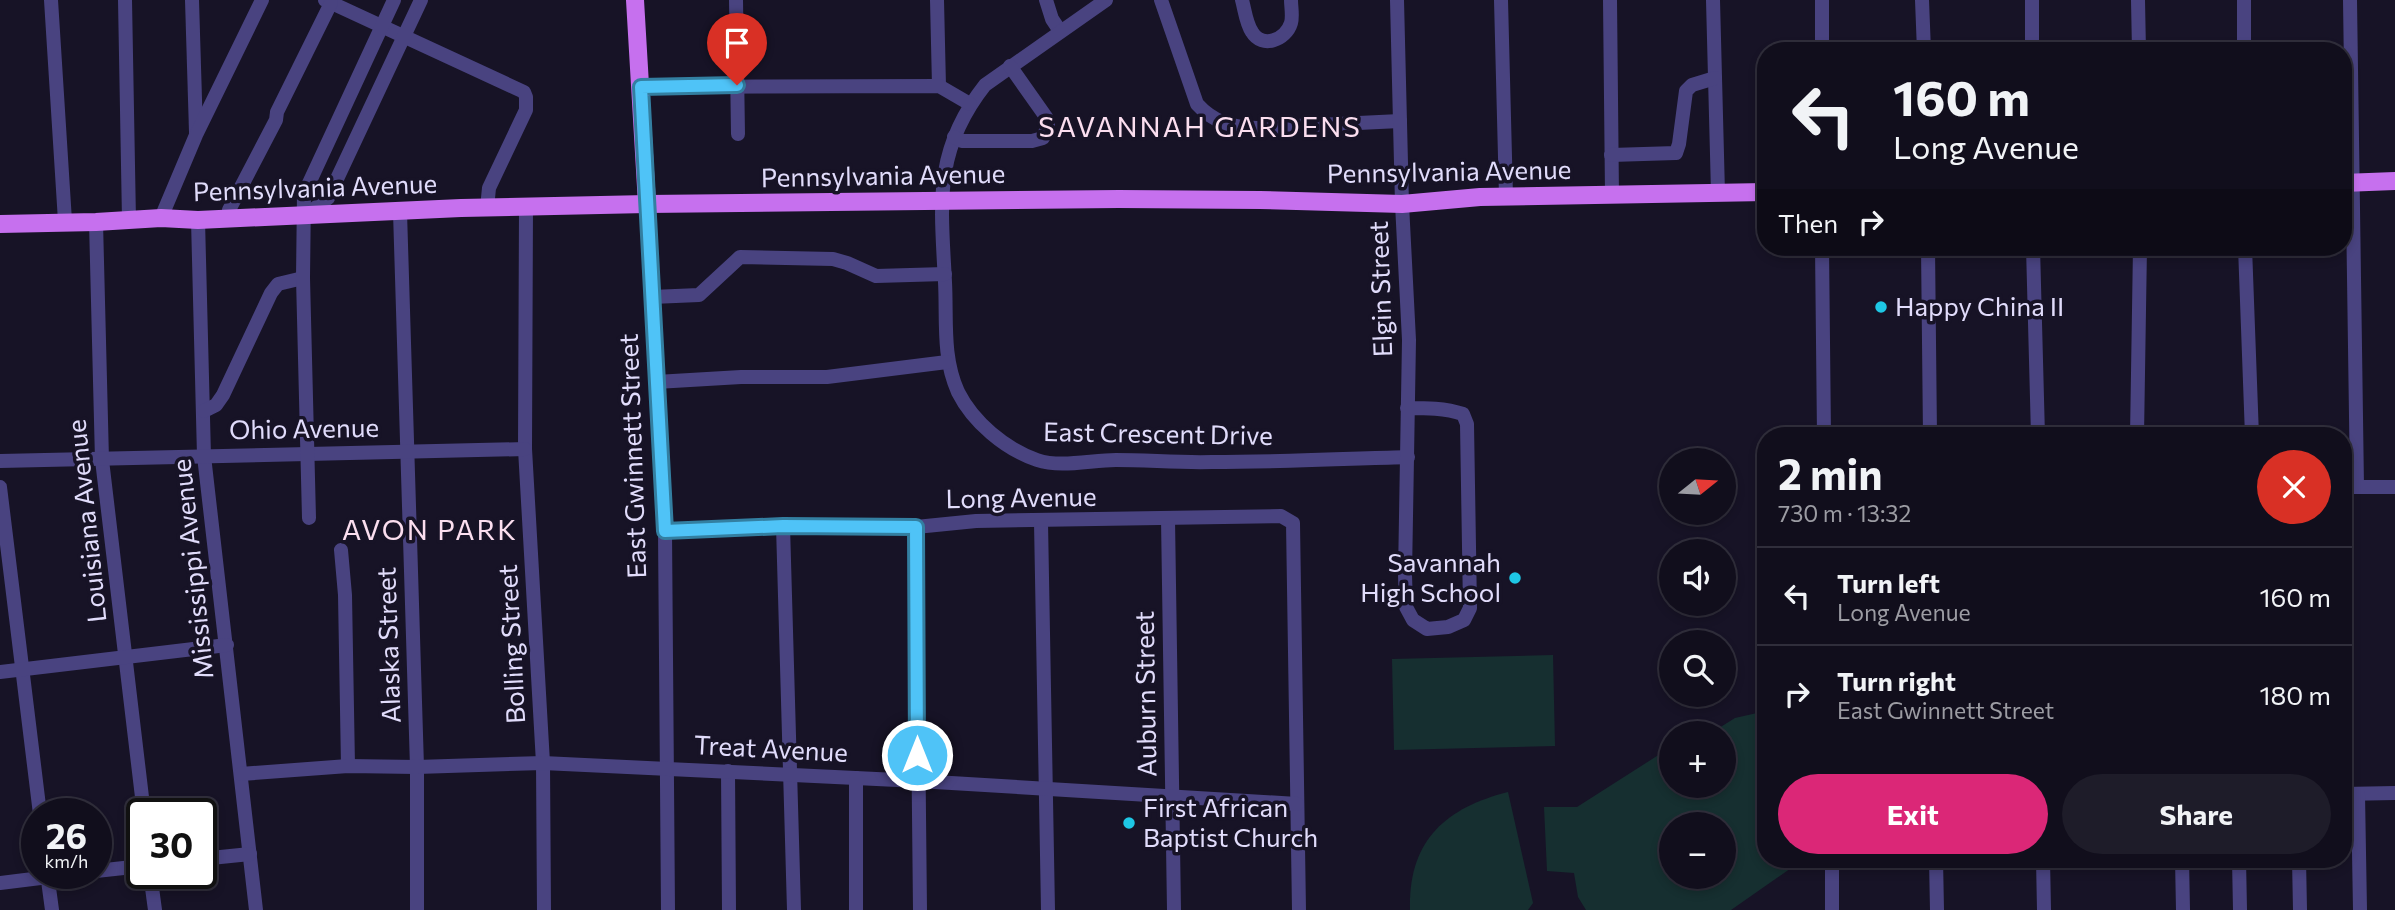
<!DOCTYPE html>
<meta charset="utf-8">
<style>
body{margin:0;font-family:Commissioner,sans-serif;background:#1e1c29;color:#f1f3f6;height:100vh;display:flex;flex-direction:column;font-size:26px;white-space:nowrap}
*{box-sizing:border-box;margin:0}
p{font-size:23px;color:#9c9ca3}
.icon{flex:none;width:38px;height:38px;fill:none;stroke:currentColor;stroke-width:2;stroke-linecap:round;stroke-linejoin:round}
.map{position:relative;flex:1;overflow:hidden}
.details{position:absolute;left:1757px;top:427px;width:595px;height:441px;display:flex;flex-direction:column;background:#110e1c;border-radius:28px;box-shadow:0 4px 10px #0003,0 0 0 2px #302e3b}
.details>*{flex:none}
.guide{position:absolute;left:1757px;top:42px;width:595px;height:214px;border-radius:28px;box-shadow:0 4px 10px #0003,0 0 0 2px #302e3b;background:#110e1c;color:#f1f3f6;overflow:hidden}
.needle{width:46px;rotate:72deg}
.fabs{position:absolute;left:1659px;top:448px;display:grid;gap:14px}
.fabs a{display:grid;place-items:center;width:77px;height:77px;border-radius:50%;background:#110e1c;box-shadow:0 4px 10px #0003,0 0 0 2px #302e3b;font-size:35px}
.speed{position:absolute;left:21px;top:798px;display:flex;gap:14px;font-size:35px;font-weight:700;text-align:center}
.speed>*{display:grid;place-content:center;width:91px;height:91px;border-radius:50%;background:#110e1c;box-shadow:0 4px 10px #0003,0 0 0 2px #302e3b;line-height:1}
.speed small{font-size:18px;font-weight:400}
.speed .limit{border:4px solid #111;border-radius:10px;background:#fff;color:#111}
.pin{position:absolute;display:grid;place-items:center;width:60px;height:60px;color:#fff;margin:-72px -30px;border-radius:50% 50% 50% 0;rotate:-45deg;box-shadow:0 0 7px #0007}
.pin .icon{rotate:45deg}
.me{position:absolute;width:77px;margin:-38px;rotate:0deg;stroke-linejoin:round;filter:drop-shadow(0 0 5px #0008)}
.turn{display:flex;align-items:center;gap:24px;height:147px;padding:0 21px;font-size:32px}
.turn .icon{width:91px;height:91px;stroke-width:2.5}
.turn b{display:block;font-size:49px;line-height:60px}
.then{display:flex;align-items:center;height:66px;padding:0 21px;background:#0003;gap:14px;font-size:26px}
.round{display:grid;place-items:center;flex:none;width:74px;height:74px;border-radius:37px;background:#1e1c29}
.headline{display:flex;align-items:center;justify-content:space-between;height:119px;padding:0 21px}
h1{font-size:42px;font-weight:700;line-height:52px}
.button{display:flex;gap:14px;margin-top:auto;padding:14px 21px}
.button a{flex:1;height:80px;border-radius:42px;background:#db2777;color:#fff;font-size:28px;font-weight:700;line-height:80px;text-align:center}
.button a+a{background:#1e1c29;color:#f1f3f6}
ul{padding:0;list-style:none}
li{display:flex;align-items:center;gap:21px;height:98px;padding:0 21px;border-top:2px solid #302e3b}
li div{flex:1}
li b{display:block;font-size:26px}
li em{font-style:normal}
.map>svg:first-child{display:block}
.green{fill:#162f30;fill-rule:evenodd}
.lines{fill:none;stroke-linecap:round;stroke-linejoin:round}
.minor{stroke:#494380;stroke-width:14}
.major{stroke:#c670ee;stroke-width:18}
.route-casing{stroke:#337fa1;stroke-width:18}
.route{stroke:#4fc3f7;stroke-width:12}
.poi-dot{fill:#1ec7e5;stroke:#171326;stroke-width:2.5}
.labels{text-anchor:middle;stroke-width:7;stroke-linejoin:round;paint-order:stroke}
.street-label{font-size:26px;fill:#e1dcfb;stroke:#171326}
.poi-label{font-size:26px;fill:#e1dcfb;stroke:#171326;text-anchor:start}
.neighbourhood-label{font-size:28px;letter-spacing:2px;fill:#fbdeef;stroke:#171326}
</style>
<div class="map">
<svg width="2395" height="910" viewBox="0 0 2395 910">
<rect width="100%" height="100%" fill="#171326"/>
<!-- green -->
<g class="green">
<path d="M1553 655 1555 746 1394 750 1392 659Z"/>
<path d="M1766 711V859H1804L1731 910H1586L1578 897 1574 873 1547 871 1544 807H1577L1671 747V786H1724V733H1711L1735 718ZM1671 824H1724V877H1671Z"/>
<path d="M1508 792 1533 903 1528 910H1410C1408 841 1445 808 1508 792Z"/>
</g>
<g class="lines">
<!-- minor -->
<g class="minor">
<path d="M51 0 65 221"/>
<path d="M125 0 129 220"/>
<path d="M192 0 196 132"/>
<path d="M325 0 524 92 526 97V110L489 188 487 208"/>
<path d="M736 0 738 134"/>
<path d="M937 0 939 86"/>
<path d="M1046 0 1052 19 1060 31"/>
<path d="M1106 0 985 85C933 151 941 204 945 282 947 319 942 357 958 392 973 422 1005 449 1037 460 1061 468 1091 460 1116 460 1148 460 1180 463 1212 462 1277 462 1343 459 1408 457"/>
<path d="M1161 0 1197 104C1214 123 1232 127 1257 128L1400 121"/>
<path d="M1242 0C1245 11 1246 23 1252 32 1262 49 1286 40 1291 23 1293 16 1291 7 1291 0"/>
<path d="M1397 0 1402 204 1409 340 1405 575 1406 607 1413 620 1427 629 1448 627 1464 620 1470 608 1467 424 1463 414C1445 408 1426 408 1407 408"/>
<path d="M1501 0 1506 196"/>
<path d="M1610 0 1612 195"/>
<path d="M1713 0 1718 193"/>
<path d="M1922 0 1924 51"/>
<path d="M2138 0 2139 51"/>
<path d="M2350 0 2357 486"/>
<path d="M1822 51V0"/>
<path d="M2032 51V0"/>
<path d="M2244 51V0"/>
<path d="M641 87 939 86 970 104"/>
<path d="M954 137 962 141H1032L1043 138 1048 125 1046 117 1010 66"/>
<path d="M1611 155 1676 153 1679 144 1686 91 1692 85 1715 78"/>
<path d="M647 204 665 531 668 910"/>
<path d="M526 207 525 449 543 763 544 910"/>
<path d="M400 212 417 767V910"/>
<path d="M305 216 328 198 421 0"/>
<path d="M161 218 196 135 262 0"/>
<path d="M232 219 229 210 276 120 277 112 331 3"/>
<path d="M198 220 204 456 256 910"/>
<path d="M96 222 102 460 144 814"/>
<path d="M1822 247 1824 436"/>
<path d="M1928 247 1930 436"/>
<path d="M2033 247 2038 436"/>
<path d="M2245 247 2252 436"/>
<path d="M652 297 699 295 740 257 833 259 847 263 876 276 945 274"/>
<path d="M656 382 741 377H827L947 362"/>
<path d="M204 411 216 405 223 395 271 293 278 284 303 278"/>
<path d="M2137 436 2140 247"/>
<path d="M0 461 525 449"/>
<path d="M0 487 40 814"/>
<path d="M2343 487H2395"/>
<path d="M309 518 303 278 304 194 394 0"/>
<path d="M1168 519 1174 910"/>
<path d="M1041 522 1048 910"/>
<path d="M783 526 794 910"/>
<path d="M916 527 920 910"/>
<path d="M665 531 783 526 916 527 976 521 1281 516 1293 523 1299 910"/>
<path d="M341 550 345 595 348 766"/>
<path d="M0 672 227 645"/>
<path d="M728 771 729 910"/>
<path d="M241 774 348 766 417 767 543 763 918 781 1297 804"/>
<path d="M2343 794 2395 793"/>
<path d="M2358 794 2360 910"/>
<path d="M201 859 250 854"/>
<path d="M1832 859V910"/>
<path d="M1936 859 1937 910"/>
<path d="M2043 859 2044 910"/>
<path d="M2182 859 2183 910"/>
<path d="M2239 859 2240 910"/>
<path d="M2299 859 2300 910"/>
<path d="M96 871 142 866"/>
<path d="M47 873 52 910"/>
<path d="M150 873 155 910"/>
<path d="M0 883 81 873"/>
<path d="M856 910V778"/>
</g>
<!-- major -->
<g class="major">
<path d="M635 0 647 204"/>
<path d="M2343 183 2395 181"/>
<path d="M0 224 96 222 161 218 198 220 461 208 647 204 1119 199 1260 200 1402 204 1480 197 1766 192"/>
</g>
</g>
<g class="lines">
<defs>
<path id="route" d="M737 85 641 87 665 531 783 526 916 527 917 755"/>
</defs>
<!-- route casing -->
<use href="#route" class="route-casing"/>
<!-- route -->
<use href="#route" class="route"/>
</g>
<!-- markers -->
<g class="poi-dot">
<circle cx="1881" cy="307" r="7"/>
<circle cx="1515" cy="578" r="7"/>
<circle cx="1129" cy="823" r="7"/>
</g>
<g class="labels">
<!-- street labels -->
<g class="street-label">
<text transform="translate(1449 172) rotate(-1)" y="9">Pennsylvania Avenue</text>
<text transform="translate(883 176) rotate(-1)" y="9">Pennsylvania Avenue</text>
<text transform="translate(315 188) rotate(-2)" y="9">Pennsylvania Avenue</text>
<text transform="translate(1381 289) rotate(-92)" y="9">Elgin Street</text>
<text transform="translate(304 429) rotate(-1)" y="9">Ohio Avenue</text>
<text transform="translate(1158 434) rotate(1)" y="9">East Crescent Drive</text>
<text transform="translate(633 456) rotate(-92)" y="9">East Gwinnett Street</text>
<text transform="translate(1021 498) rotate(-1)" y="9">Long Avenue</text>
<text transform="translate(87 521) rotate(-96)" y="9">Louisiana Avenue</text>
<text transform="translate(193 569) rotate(-96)" y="9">Mississippi Avenue</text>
<text transform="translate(512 644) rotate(-93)" y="9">Bolling Street</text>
<text transform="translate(389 645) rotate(-92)" y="9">Alaska Street</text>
<text transform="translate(1146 694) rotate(-91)" y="9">Auburn Street</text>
<text transform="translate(771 749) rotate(3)" y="9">Treat Avenue</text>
</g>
<!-- poi labels -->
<g class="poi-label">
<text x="1895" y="316">Happy China II</text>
<text x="1501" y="572" text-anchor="end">Savannah<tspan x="1501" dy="30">High School</tspan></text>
<text x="1143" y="817">First African<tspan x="1143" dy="30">Baptist Church</tspan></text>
</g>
<!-- neighbourhood labels -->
<g class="neighbourhood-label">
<text x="1200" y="137">SAVANNAH GARDENS</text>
<text x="430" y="540">AVON PARK</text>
</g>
</g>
</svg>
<div class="fabs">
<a><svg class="needle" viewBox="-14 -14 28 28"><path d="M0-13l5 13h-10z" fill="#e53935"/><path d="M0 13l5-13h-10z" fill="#9c9ca3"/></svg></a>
<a><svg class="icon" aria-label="sound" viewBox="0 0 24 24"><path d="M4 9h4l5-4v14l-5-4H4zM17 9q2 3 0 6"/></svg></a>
<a><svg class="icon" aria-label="search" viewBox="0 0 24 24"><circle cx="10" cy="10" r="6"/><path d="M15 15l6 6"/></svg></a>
<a>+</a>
<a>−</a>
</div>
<div class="speed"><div>26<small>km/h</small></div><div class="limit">30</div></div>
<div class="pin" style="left:737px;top:85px;background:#d93025"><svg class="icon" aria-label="arrive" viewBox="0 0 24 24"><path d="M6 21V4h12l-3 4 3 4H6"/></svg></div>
<svg class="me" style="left:917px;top:755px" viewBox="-20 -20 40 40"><circle r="17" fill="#4fc3f7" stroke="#fff" stroke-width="3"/><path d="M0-11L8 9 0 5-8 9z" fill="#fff"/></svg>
<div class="guide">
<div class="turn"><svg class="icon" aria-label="left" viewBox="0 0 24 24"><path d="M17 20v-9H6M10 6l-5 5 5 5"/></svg><div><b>160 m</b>Long Avenue</div></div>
<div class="then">Then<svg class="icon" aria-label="right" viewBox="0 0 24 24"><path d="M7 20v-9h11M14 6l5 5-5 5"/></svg></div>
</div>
<section class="details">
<div class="headline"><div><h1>2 min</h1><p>730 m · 13:32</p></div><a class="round" style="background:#d93025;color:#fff"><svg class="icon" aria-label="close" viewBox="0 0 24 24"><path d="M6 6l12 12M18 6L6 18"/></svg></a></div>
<ul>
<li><svg class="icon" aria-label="left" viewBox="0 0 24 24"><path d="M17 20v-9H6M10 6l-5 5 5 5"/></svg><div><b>Turn left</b><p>Long Avenue</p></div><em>160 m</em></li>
<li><svg class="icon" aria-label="right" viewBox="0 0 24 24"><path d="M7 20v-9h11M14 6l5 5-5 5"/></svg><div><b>Turn right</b><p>East Gwinnett Street</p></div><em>180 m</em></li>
</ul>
<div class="button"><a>Exit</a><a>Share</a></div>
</section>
</div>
